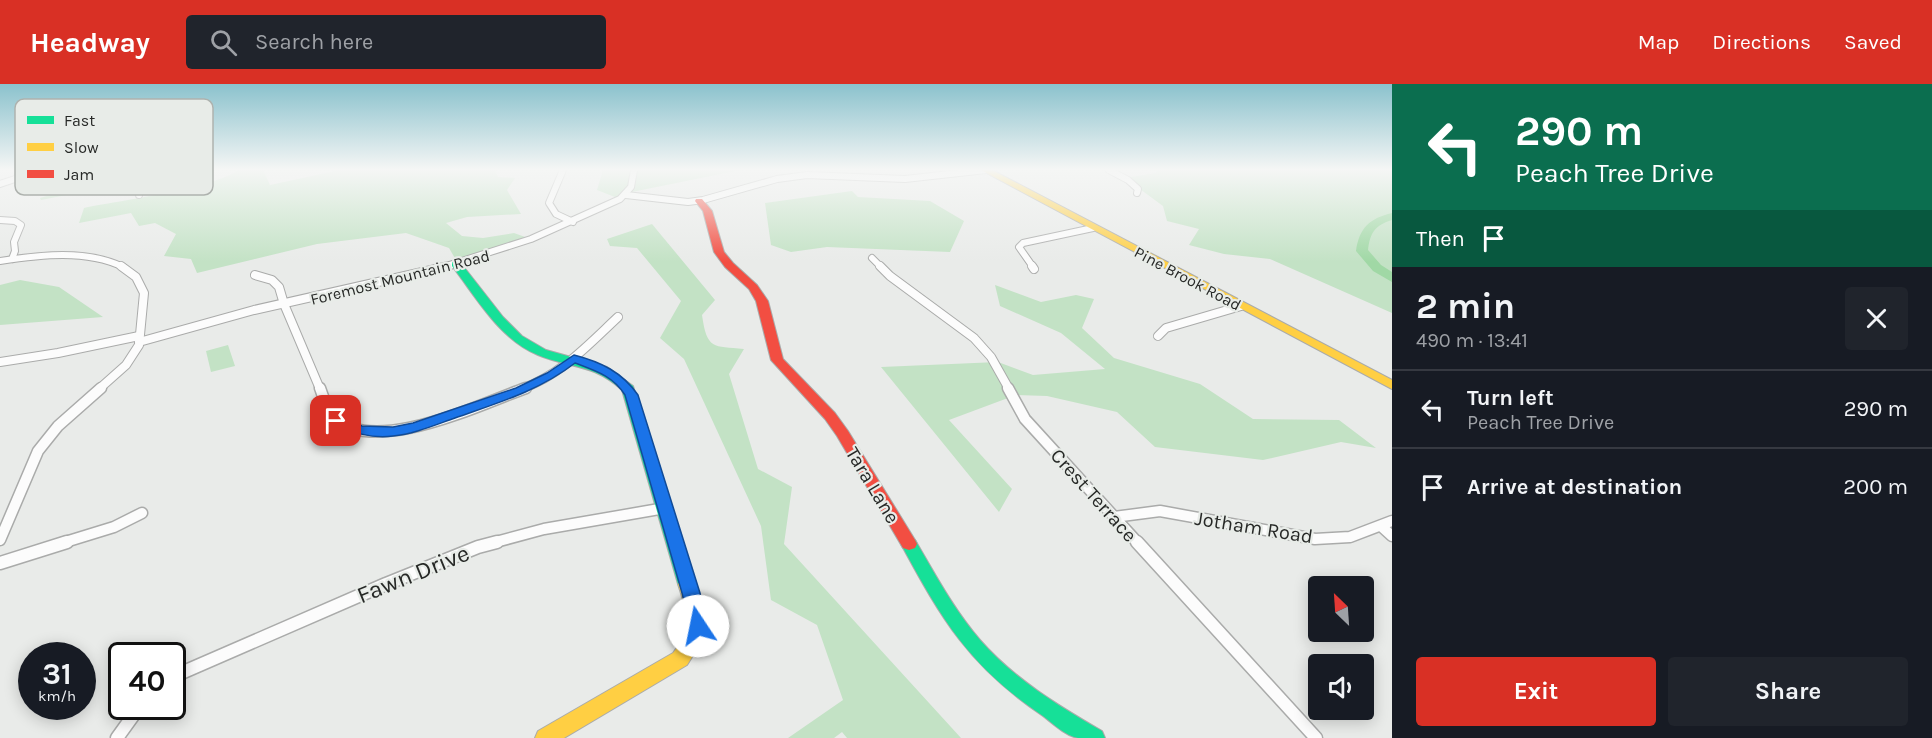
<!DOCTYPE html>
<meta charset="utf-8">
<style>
body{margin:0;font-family:Karla,sans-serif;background:#20242c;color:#f1f3f6;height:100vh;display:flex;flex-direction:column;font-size:22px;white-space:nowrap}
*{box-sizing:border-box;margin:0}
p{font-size:20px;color:#9ea1a6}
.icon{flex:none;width:33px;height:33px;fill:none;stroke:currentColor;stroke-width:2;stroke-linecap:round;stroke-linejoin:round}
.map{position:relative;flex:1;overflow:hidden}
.details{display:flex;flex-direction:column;background:#171b24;width:540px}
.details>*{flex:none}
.guide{background:#0b6e4f;color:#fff;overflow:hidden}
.needle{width:39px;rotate:335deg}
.buttons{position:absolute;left:1308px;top:492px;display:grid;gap:12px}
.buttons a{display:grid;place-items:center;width:66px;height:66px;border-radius:6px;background:#171b24;box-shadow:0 3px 15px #0003;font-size:30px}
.speed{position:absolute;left:18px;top:558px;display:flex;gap:12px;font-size:30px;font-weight:700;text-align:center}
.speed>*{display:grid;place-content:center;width:78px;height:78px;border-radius:50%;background:#171b24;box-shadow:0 3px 15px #0003;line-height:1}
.speed small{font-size:15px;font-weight:400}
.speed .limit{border:3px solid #111;border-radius:9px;background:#fff;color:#111}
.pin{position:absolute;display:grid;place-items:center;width:51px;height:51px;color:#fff;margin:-26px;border-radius:12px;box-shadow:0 3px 9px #0006}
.me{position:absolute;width:66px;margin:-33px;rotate:349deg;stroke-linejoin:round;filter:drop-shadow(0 0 4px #0008)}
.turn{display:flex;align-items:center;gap:21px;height:126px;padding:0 24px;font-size:27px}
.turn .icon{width:78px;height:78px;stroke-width:2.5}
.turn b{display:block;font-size:42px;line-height:51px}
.then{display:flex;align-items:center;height:57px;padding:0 24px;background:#0003;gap:12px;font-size:22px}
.round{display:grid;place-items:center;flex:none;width:63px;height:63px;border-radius:6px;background:#20242c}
.summary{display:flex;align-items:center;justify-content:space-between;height:102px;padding:0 24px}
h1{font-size:36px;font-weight:700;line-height:45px}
.action{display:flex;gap:12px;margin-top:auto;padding:12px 24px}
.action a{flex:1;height:69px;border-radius:6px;background:#d93025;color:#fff;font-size:24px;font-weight:700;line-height:69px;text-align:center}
.action a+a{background:#20242c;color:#f1f3f6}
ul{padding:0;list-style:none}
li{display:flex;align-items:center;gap:18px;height:78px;padding:0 24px;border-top:2px solid #363941}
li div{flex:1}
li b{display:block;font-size:22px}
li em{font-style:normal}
header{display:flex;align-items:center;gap:36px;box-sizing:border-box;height:84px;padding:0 30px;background:#d93025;color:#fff}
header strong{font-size:28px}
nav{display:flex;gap:33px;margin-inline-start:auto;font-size:21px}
.search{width:420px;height:54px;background:#20242c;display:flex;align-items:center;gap:15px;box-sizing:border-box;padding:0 21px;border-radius:6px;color:#9ea1a6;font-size:22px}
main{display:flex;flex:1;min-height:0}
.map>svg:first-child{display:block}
.green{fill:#c3e2c5}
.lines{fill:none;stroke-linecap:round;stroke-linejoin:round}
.river{fill:#a0d8a5;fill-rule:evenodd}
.street-far3-casing{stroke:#aaabaa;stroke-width:8}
.street-far2-casing{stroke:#aaabaa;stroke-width:10}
.street-far1-casing{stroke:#aaabaa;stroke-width:13}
.street-casing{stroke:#aaabaa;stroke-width:15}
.fast-casing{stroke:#aaabaa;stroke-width:2}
.slow-casing{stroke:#aaabaa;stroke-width:2}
.jam-casing{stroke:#aaabaa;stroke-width:2}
.street-far3{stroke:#fcfcfc;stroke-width:6}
.street-far2{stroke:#fcfcfc;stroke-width:8}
.street-far1{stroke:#fcfcfc;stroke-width:10}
.street{stroke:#fcfcfc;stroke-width:12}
.fast{fill:#16e098;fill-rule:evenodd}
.slow{fill:#ffcf43;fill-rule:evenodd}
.jam{fill:#f24e42;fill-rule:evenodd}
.route{fill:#1a73e8;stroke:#114b97;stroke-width:1.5}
.labels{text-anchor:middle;stroke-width:4.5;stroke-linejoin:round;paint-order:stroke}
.far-street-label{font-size:16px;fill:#272927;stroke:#e8ece8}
.street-label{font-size:20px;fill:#272927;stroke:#e8ece8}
.near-street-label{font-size:24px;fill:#272927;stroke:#e8ece8}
.key{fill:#e8ece8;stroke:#aeb2ae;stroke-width:1.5}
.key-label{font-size:16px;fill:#272927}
</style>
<header>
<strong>Headway</strong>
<div class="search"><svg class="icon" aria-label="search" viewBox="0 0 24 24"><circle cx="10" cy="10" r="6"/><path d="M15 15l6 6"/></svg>Search here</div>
<nav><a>Map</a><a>Directions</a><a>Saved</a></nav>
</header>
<main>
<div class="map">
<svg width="1392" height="654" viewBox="0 0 1392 654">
<rect width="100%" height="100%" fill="#e9ebe9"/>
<!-- green -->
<g class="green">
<path d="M77 86H132L92 106 41 116 40 114 73 104Z"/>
<path d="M238 86H263L270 101 340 86H495L498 93 515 94 507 106 521 130 467 133 446 139 462 152 483 154 514 149 528 154 456 176 449 164 406 149 317 160 197 189 191 175 164 172 176 150 155 139 139 142 131 129 79 139 84 124C116 117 216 104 238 86Z"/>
<path d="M603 86H740L632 108 620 115 597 106Z"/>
<path d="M1157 86H1392V229L1270 175 1224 170 1189 161 1199 145 1167 137 1163 122 1125 94 1156 89Z"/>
<path d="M852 107 858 113 930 117 964 137 950 168 827 163 791 168 771 161 765 119Z"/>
<path d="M652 140 715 216 702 231C707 266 713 262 744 265L729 290 758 385 792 403 784 460 961 654H847L842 648 834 654H788L843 616 817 541 771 516 761 442 684 275 660 254 681 217 637 164 610 162 607 155Z"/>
<path d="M20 196 59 203 103 233 0 241V201Z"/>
<path d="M995 201 1041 218 1076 211 1094 215 1082 244 1114 274 1200 300 1253 335 1339 336 1376 364 1341 358 1263 376 1155 363 1117 328 1047 312 1016 311 949 336 1012 405 999 428 881 283 998 278 1033 291 1105 285 1061 249 1000 222Z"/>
<path d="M228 261 235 282 211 288 206 267Z"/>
</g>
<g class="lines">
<!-- river -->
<path class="river" d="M1392 129V136C1375 141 1370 149 1368 166L1381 181 1392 188V198L1373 187 1356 167C1359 144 1370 134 1392 129Z"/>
<defs>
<g id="street-far3">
<path d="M138 86 139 111"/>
<path d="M563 86 549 119 556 130 573 138"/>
<path d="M1109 86 1128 96 1138 105 1137 109"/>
<path d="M139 97 196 86"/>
<path d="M0 100 15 95 22 89 19 86"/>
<path d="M626 111 688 118 703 116 777 95 807 91 905 95 986 86"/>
<path d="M0 136 15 137 21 141 14 158 15 167 12 175"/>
<path d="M872 174 881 183"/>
<path d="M0 177C40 171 86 165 123 183"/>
<path d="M443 183 531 155 620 115 631 103 634 86"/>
<path d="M1033 183 1019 163 1023 159 1093 144"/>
</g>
<g id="street-far2">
<path d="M880 182 890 192 974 254 991 273 1009 305"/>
<path d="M1032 182 1034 185"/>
<path d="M255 191 272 196 279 203 284 220 320 305"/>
<path d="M1158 252 1166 244 1241 222"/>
<path d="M139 258 254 226 449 182"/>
<path d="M0 278 58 269 139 252"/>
<path d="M99 305 126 281 139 261 144 209 136 193 121 182"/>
<path d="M521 305C561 291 588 261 618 233"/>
</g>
<g id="street-far1">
<path d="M320 304C323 312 327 326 333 333 374 373 480 320 526 304"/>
<path d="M1008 304 1025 335 1138 459"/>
<path d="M1114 433 1160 427 1315 455 1350 453 1392 437"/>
<path d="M1381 442 1392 452"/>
<path d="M0 456 38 367 58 342 101 304"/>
<path d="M62 459 114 443 142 429"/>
<path d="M492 459 544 445 665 424"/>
</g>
<g id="street">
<path d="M1137 458 1316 654"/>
<path d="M0 479 67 458"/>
<path d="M172 593 386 500 478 463 497 458"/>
<path d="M117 654 140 622"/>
</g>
<g id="fast">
<path d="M456 177 460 178 503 233 522 252 546 266 607 283 633 302 696 500 693 505 687 507 681 505 678 500 622 306C592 279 572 285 538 271 499 255 477 214 452 182V178Z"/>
<path d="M909 454 915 456C935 490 954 526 980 556 1014 595 1059 622 1102 647L1105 654C1097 654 1086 654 1078 654 1066 652 1052 639 1043 632 969 582 942 536 901 460L903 456Z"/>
</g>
<g id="slow">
<path d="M981 86H992L1392 296V305Z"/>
<path d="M687 493 693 495 696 500 705 530V548L699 562 687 581 564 654H535L538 647 673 569C693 544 687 528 678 500L681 495Z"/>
</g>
<path id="jam" d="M696 115H702L712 127 724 168 733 179 757 201 768 217 783 275 835 329 848 347 915 456 917 460 915 464 909 466 903 464 837 352 825 335 771 276 756 217 749 205 725 183 714 168 703 127 695 117Z"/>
</defs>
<!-- street-far3 casing -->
<use href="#street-far3" class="street-far3-casing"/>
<!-- street-far2 casing -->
<use href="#street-far2" class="street-far2-casing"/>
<!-- street-far1 casing -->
<use href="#street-far1" class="street-far1-casing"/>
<!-- street casing -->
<use href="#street" class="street-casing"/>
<!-- fast casing -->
<use href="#fast" class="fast-casing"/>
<!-- slow casing -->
<use href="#slow" class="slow-casing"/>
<!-- jam casing -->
<use href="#jam" class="jam-casing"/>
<!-- street-far3 -->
<use href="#street-far3" class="street-far3"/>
<!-- street-far2 -->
<use href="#street-far2" class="street-far2"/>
<!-- street-far1 -->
<use href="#street-far1" class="street-far1"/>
<!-- street -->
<use href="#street" class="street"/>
<!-- fast -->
<use href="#fast" class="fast"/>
<!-- slow -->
<use href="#slow" class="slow"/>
<!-- jam -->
<use href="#jam" class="jam"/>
</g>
<!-- sky -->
<linearGradient id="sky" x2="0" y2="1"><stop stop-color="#8bc2cd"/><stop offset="0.48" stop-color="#f5f6f5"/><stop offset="1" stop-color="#f5f6f5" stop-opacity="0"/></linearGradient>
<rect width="1392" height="178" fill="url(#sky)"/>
<!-- route -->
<path class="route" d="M574 271C601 278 622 288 638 311L700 509 707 542 704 547 698 549 691 547 682 509 625 311C613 292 596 287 575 279 539 307 497 319 455 334 435 341 414 350 393 352 371 355 351 348 331 340L329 337 336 333 362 342 393 343 413 339 516 304 547 289Z"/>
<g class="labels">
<!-- far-street labels -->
<g class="far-street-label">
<text transform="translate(400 193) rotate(-14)" y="6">Foremost Mountain Road</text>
<text transform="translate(1188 194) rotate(28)" y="6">Pine Brook Road</text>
</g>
<!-- street labels -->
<g class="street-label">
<text transform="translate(873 401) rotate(59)" y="7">Tara Lane</text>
<text transform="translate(1094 411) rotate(48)" y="7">Crest Terrace</text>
<text transform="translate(1254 443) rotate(9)" y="7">Jotham Road</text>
</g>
<!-- near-street labels -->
<g class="near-street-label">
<text transform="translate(413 490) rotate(-22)" y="8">Fawn Drive</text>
</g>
</g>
<!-- legend -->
<rect x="15" y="15" width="198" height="96" rx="9" class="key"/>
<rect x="27" y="32" width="27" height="8" fill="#16e098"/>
<rect x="27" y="59" width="27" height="8" fill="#ffcf43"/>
<rect x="27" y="86" width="27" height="8" fill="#f24e42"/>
<g class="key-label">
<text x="64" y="42">Fast</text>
<text x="64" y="69">Slow</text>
<text x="64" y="96">Jam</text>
</g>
</svg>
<div class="buttons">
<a><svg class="needle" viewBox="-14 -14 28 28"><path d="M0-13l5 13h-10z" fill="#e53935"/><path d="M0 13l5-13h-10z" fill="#9ea1a6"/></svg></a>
<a><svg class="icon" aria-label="sound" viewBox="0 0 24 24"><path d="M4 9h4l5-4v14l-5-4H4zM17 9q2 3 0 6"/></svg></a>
</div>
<div class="speed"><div>31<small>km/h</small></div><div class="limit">40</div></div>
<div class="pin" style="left:336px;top:337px;background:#d93025"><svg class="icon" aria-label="arrive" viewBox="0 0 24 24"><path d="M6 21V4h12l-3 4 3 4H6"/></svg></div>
<svg class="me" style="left:698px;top:542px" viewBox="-20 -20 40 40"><circle r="19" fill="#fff"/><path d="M0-13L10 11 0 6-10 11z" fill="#1a73e8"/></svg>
</div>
<section class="details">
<div class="guide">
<div class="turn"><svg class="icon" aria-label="left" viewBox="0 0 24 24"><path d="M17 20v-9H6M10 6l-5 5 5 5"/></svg><div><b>290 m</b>Peach Tree Drive</div></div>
<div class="then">Then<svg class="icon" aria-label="arrive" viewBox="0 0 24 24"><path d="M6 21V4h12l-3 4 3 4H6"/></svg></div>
</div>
<div class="summary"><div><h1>2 min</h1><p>490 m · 13:41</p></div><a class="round"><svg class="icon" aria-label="close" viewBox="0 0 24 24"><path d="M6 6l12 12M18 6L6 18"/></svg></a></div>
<ul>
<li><svg class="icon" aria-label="left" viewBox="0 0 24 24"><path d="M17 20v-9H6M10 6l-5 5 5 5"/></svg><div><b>Turn left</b><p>Peach Tree Drive</p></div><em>290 m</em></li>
<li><svg class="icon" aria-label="arrive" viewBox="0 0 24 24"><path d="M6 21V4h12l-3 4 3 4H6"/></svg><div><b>Arrive at destination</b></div><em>200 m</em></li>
</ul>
<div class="action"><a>Exit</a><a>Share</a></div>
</section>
</main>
